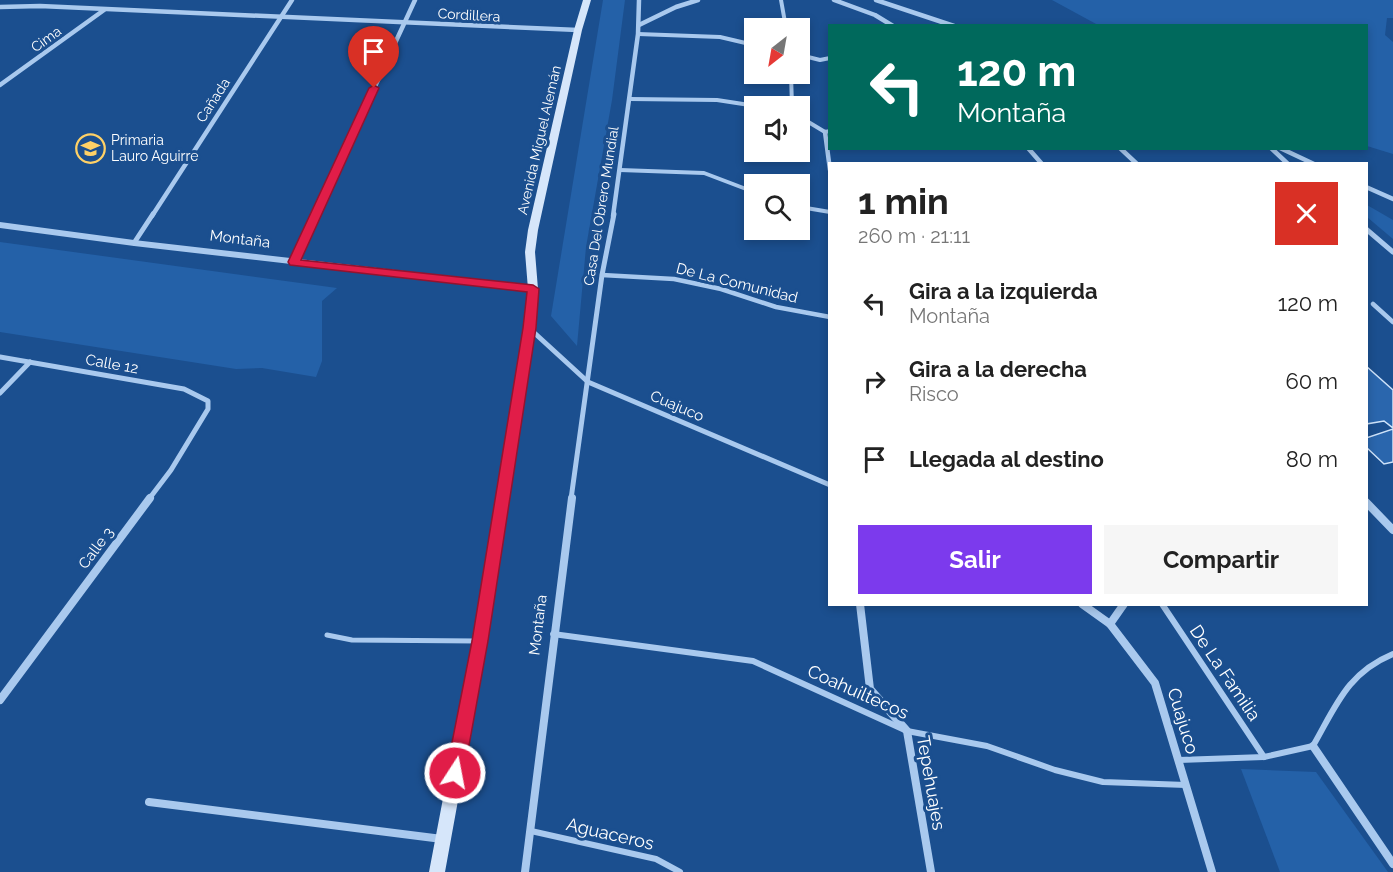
<!DOCTYPE html>
<html lang="es">
<meta charset="utf-8">
<style>
body{margin:0;font-family:Raleway,sans-serif;background:#f6f6f6;color:#222;height:100vh;display:flex;flex-direction:column;font-size:22px;white-space:nowrap}
*{box-sizing:border-box;margin:0}
p{font-size:20px;color:#767676}
.icon{flex:none;width:33px;height:33px;fill:none;stroke:currentColor;stroke-width:2;stroke-linecap:round;stroke-linejoin:round}
.map{position:relative;flex:1;overflow:hidden}
.details{position:absolute;left:828px;top:162px;width:540px;height:444px;display:flex;flex-direction:column;background:#fff;border-radius:0px;box-shadow:0 3px 9px #0003}
.details>*{flex:none}
.hud{position:absolute;left:828px;top:24px;width:540px;height:126px;border-radius:0px;box-shadow:0 3px 9px #0003;background:#00695c;color:#fff;overflow:hidden}
.needle{width:39px;rotate:211deg}
.buttons{position:absolute;left:744px;top:18px;display:grid;gap:12px}
.buttons a{display:grid;place-items:center;width:66px;height:66px;border-radius:0px;background:#fff;box-shadow:0 3px 9px #0003;font-size:30px}
.pin{position:absolute;display:grid;place-items:center;width:51px;height:51px;color:#fff;margin:-62px -26px;border-radius:50% 50% 50% 0;rotate:-45deg;box-shadow:0 0 6px #0007}
.pin .icon{rotate:45deg}
.me{position:absolute;width:66px;margin:-33px;rotate:11deg;stroke-linejoin:round;filter:drop-shadow(0 0 4px #0008)}
.turn{display:flex;align-items:center;gap:21px;height:126px;padding:0 30px;font-size:27px}
.turn .icon{width:78px;height:78px;stroke-width:2.5}
.turn b{display:block;font-size:42px;line-height:51px}
.round{display:grid;place-items:center;flex:none;width:63px;height:63px;border-radius:0px;background:#f6f6f6}
.overview{display:flex;align-items:center;justify-content:space-between;height:102px;padding:0 30px}
h1{font-size:36px;font-weight:700;line-height:45px}
.cta{display:flex;gap:12px;margin-top:auto;padding:12px 30px}
.cta a{flex:1;height:69px;border-radius:0px;background:#7c3aed;color:#fff;font-size:24px;font-weight:700;line-height:69px;text-align:center}
.cta a+a{background:#f6f6f6;color:#222}
ul{padding:0;list-style:none}
li{display:flex;align-items:center;gap:18px;height:78px;padding:0 30px}
li div{flex:1}
li b{display:block;font-size:22px}
li em{font-style:normal}
.map>svg:first-child{display:block}
.green{fill:#2461a8}
.building{fill:#2a66ad;stroke:#cfe3fa;stroke-width:1.5}
.lines{fill:none;stroke-linecap:round;stroke-linejoin:round}
.service-far1{stroke:#a9c9ee;stroke-width:4.5}
.service{stroke:#a9c9ee;stroke-width:5}
.pedestrian-far2{stroke:#a9c9ee;stroke-width:4}
.pedestrian-far1{stroke:#a9c9ee;stroke-width:4.5}
.pedestrian{stroke:#a9c9ee;stroke-width:6}
.minor-far2{stroke:#a9c9ee;stroke-width:4.5}
.minor-far1{stroke:#a9c9ee;stroke-width:5}
.minor{stroke:#a9c9ee;stroke-width:8}
.tertiary{fill:#a9c9ee;fill-rule:evenodd}
.secondary{fill:#d6e6fa;fill-rule:evenodd}
.route{fill:#e11d48;stroke:#92132f;stroke-width:1.5}
.labels{text-anchor:middle;stroke-width:6;stroke-linejoin:round;paint-order:stroke}
.far-street-label{font-size:14px;fill:#fff;stroke:#1b4f8f}
.far-poi-label{font-size:14px;fill:#fff;stroke:#1b4f8f;text-anchor:start}
.street-label{font-size:15px;fill:#fff;stroke:#1b4f8f}
.near-street-label{font-size:18px;fill:#fff;stroke:#1b4f8f}
</style>
<div class="map">
<svg width="1393" height="872" viewBox="0 0 1393 872">
<rect width="100%" height="100%" fill="#1b4f8f"/>
<!-- green -->
<g class="green">
<path d="M603 0H625L612 100 586 247 577 346 551 316Z"/>
<path d="M1052 0H1393V18H1387L1385 35 1393 42V154L1367 146 1366 26 1098 25Z"/>
<path d="M1367 205 1393 220V239L1367 217Z"/>
<path d="M0 242 337 288 322 301V361L316 377 262 368 236 369 0 332Z"/>
<path d="M1241 769 1316 772 1388 872H1280Z"/>
</g>
<!-- building -->
<g class="building">
<path d="M1366 366 1393 390V428L1384 421 1366 424Z"/>
<path d="M1393 429V462L1384 464 1366 447V438Z"/>
</g>
<g class="lines">
<!-- service-far1 -->
<path class="service-far1" d="M1373 304 1393 322"/>
<!-- service -->
<path class="service" d="M327 635 352 640 477 641"/>
<!-- pedestrian-far2 -->
<g class="pedestrian-far2">
<path d="M781 0 786 28"/>
<path d="M638 34 720 37 754 45"/>
<path d="M800 55 820 60 830 58"/>
<path d="M791 74 792 106"/>
<path d="M630 99 717 100 756 106"/>
<path d="M800 117 825 132 830 131"/>
<path d="M620 170 704 173 754 192"/>
<path d="M800 207 830 212"/>
</g>
<!-- pedestrian-far1 -->
<path class="pedestrian-far1" d="M602 275 674 279 721 289 776 307 830 317"/>
<!-- pedestrian -->
<g class="pedestrian">
<path d="M1162 604 1264 757"/>
<path d="M553 634 753 661 907 731 987 746 1055 770 1103 782 1186 785"/>
<path d="M1179 760 1264 757 1313 746C1336 706 1347 673 1393 654"/>
<path d="M531 831 656 859 680 872"/>
</g>
<!-- minor-far2 -->
<g class="minor-far2">
<path d="M834 0 875 15 893 26"/>
<path d="M876 0 954 26"/>
<path d="M0 7 40 6 578 30"/>
<path d="M639 25 676 7 698 0"/>
<path d="M0 85 104 10"/>
<path d="M825 132 830 170"/>
<path d="M1028 148 1042 164"/>
<path d="M1120 148 1137 164"/>
<path d="M1271 148 1288 164"/>
<path d="M1280 148 1314 164"/>
<path d="M1366 187 1393 199"/>
<path d="M152 216 292 0"/>
<path d="M315 216 415 0"/>
<path d="M613 216 638 34 639 0"/>
</g>
<!-- minor-far1 -->
<g class="minor-far1">
<path d="M1366 229 1393 252"/>
<path d="M134 243 153 214"/>
<path d="M294 262 316 214"/>
<path d="M529 328 588 382 830 485"/>
<path d="M0 357 184 389 208 401V409L171 470 149 499"/>
<path d="M0 393 30 362"/>
<path d="M571 499 602 275 614 214"/>
</g>
<!-- minor -->
<g class="minor">
<path d="M1366 502 1393 530"/>
<path d="M860 604 870 689 907 731 931 872"/>
<path d="M1082 604 1110 624 1155 683 1212 872"/>
<path d="M1110 624 1124 604"/>
<path d="M0 700 150 498"/>
<path d="M1313 746 1393 864"/>
<path d="M149 802 442 839"/>
<path d="M525 872 572 498"/>
</g>
<!-- tertiary -->
<path class="tertiary" d="M0 222 134 240 533 286 538 289 533 292 134 246 0 228Z"/>
<!-- secondary -->
<path class="secondary" d="M583 0H591L582 30 538 230 535 252 538 289 534 328 487 641 445 872H429L473 641 524 328 528 289 525 252 528 230 574 30Z"/>
</g>
<!-- route -->
<path class="route" d="M374 85 379 88 301 260 533 285 539 289 536 328 488 641 464 773 462 779 455 781 449 779 446 773 472 641 523 328 527 292 290 265 288 262 369 88Z"/>
<!-- icons -->
<defs>
<symbol id="school-ring" viewBox="-11 -11 22 22"><circle r="9.5" fill="#1b4f8f" stroke="#ffd166" stroke-width="1.5"/><path d="M0-5L7-2L0 1L-7-2ZM-4 1L0 2.5L4 1V4Q0 6-4 4Z" fill="#ffd166"/></symbol>
</defs>
<g fill-rule="evenodd">
<use href="#school-ring" x="74" y="132" width="33" height="33"/>
</g>
<g class="labels">
<!-- far-street labels -->
<g class="far-street-label">
<text transform="translate(469 15) rotate(3)" y="5">Cordillera</text>
<text transform="translate(46 39) rotate(-36)" y="5">Cima</text>
<text transform="translate(213 100) rotate(-57)" y="5">Cañada</text>
<text transform="translate(539 140) rotate(-77)" y="5">Avenida Miguel Alemán</text>
<text transform="translate(601 206) rotate(-81)" y="5">Casa Del Obrero Mundial</text>
</g>
<!-- far-poi labels -->
<g class="far-poi-label">
<text x="111" y="145">Primaria<tspan x="111" dy="16">Lauro Aguirre</tspan></text>
</g>
<!-- street labels -->
<g class="street-label">
<text transform="translate(240 239) rotate(7)" y="5">Montaña</text>
<text transform="translate(737 283) rotate(14)" y="5">De La Comunidad</text>
<text transform="translate(112 364) rotate(10)" y="5">Calle 12</text>
<text transform="translate(677 406) rotate(23)" y="5">Cuajuco</text>
<text transform="translate(96 548) rotate(-53)" y="5">Calle 3</text>
<text transform="translate(538 625) rotate(-83)" y="5">Montaña</text>
</g>
<!-- near-street labels -->
<g class="near-street-label">
<text transform="translate(1225 673) rotate(56)" y="6">De La Familia</text>
<text transform="translate(858 692) rotate(24)" y="6">Coahuiltecos</text>
<text transform="translate(1183 721) rotate(73)" y="6">Cuajuco</text>
<text transform="translate(931 783) rotate(80)" y="6">Tepehuajes</text>
<text transform="translate(610 834) rotate(13)" y="6">Aguaceros</text>
</g>
</g>
</svg>
<div class="buttons">
<a><svg class="needle" viewBox="-14 -14 28 28"><path d="M0-13l5 13h-10z" fill="#e53935"/><path d="M0 13l5-13h-10z" fill="#767676"/></svg></a>
<a><svg class="icon" aria-label="sound" viewBox="0 0 24 24"><path d="M4 9h4l5-4v14l-5-4H4zM17 9q2 3 0 6"/></svg></a>
<a><svg class="icon" aria-label="search" viewBox="0 0 24 24"><circle cx="10" cy="10" r="6"/><path d="M15 15l6 6"/></svg></a>
</div>
<div class="pin" style="left:374px;top:88px;background:#d93025"><svg class="icon" aria-label="arrive" viewBox="0 0 24 24"><path d="M6 21V4h12l-3 4 3 4H6"/></svg></div>
<svg class="me" style="left:455px;top:773px" viewBox="-20 -20 40 40"><circle r="17" fill="#e11d48" stroke="#fff" stroke-width="3"/><path d="M0-11L8 9 0 5-8 9z" fill="#fff"/></svg>
<div class="hud">
<div class="turn"><svg class="icon" aria-label="left" viewBox="0 0 24 24"><path d="M17 20v-9H6M10 6l-5 5 5 5"/></svg><div><b>120 m</b>Montaña</div></div>
</div>
<section class="details">
<div class="overview"><div><h1>1 min</h1><p>260 m · 21:11</p></div><a class="round" style="background:#d93025;color:#fff"><svg class="icon" aria-label="close" viewBox="0 0 24 24"><path d="M6 6l12 12M18 6L6 18"/></svg></a></div>
<ul>
<li><svg class="icon" aria-label="left" viewBox="0 0 24 24"><path d="M17 20v-9H6M10 6l-5 5 5 5"/></svg><div><b>Gira a la izquierda</b><p>Montaña</p></div><em>120 m</em></li>
<li><svg class="icon" aria-label="right" viewBox="0 0 24 24"><path d="M7 20v-9h11M14 6l5 5-5 5"/></svg><div><b>Gira a la derecha</b><p>Risco</p></div><em>60 m</em></li>
<li><svg class="icon" aria-label="arrive" viewBox="0 0 24 24"><path d="M6 21V4h12l-3 4 3 4H6"/></svg><div><b>Llegada al destino</b></div><em>80 m</em></li>
</ul>
<div class="cta"><a>Salir</a><a>Compartir</a></div>
</section>
</div>
